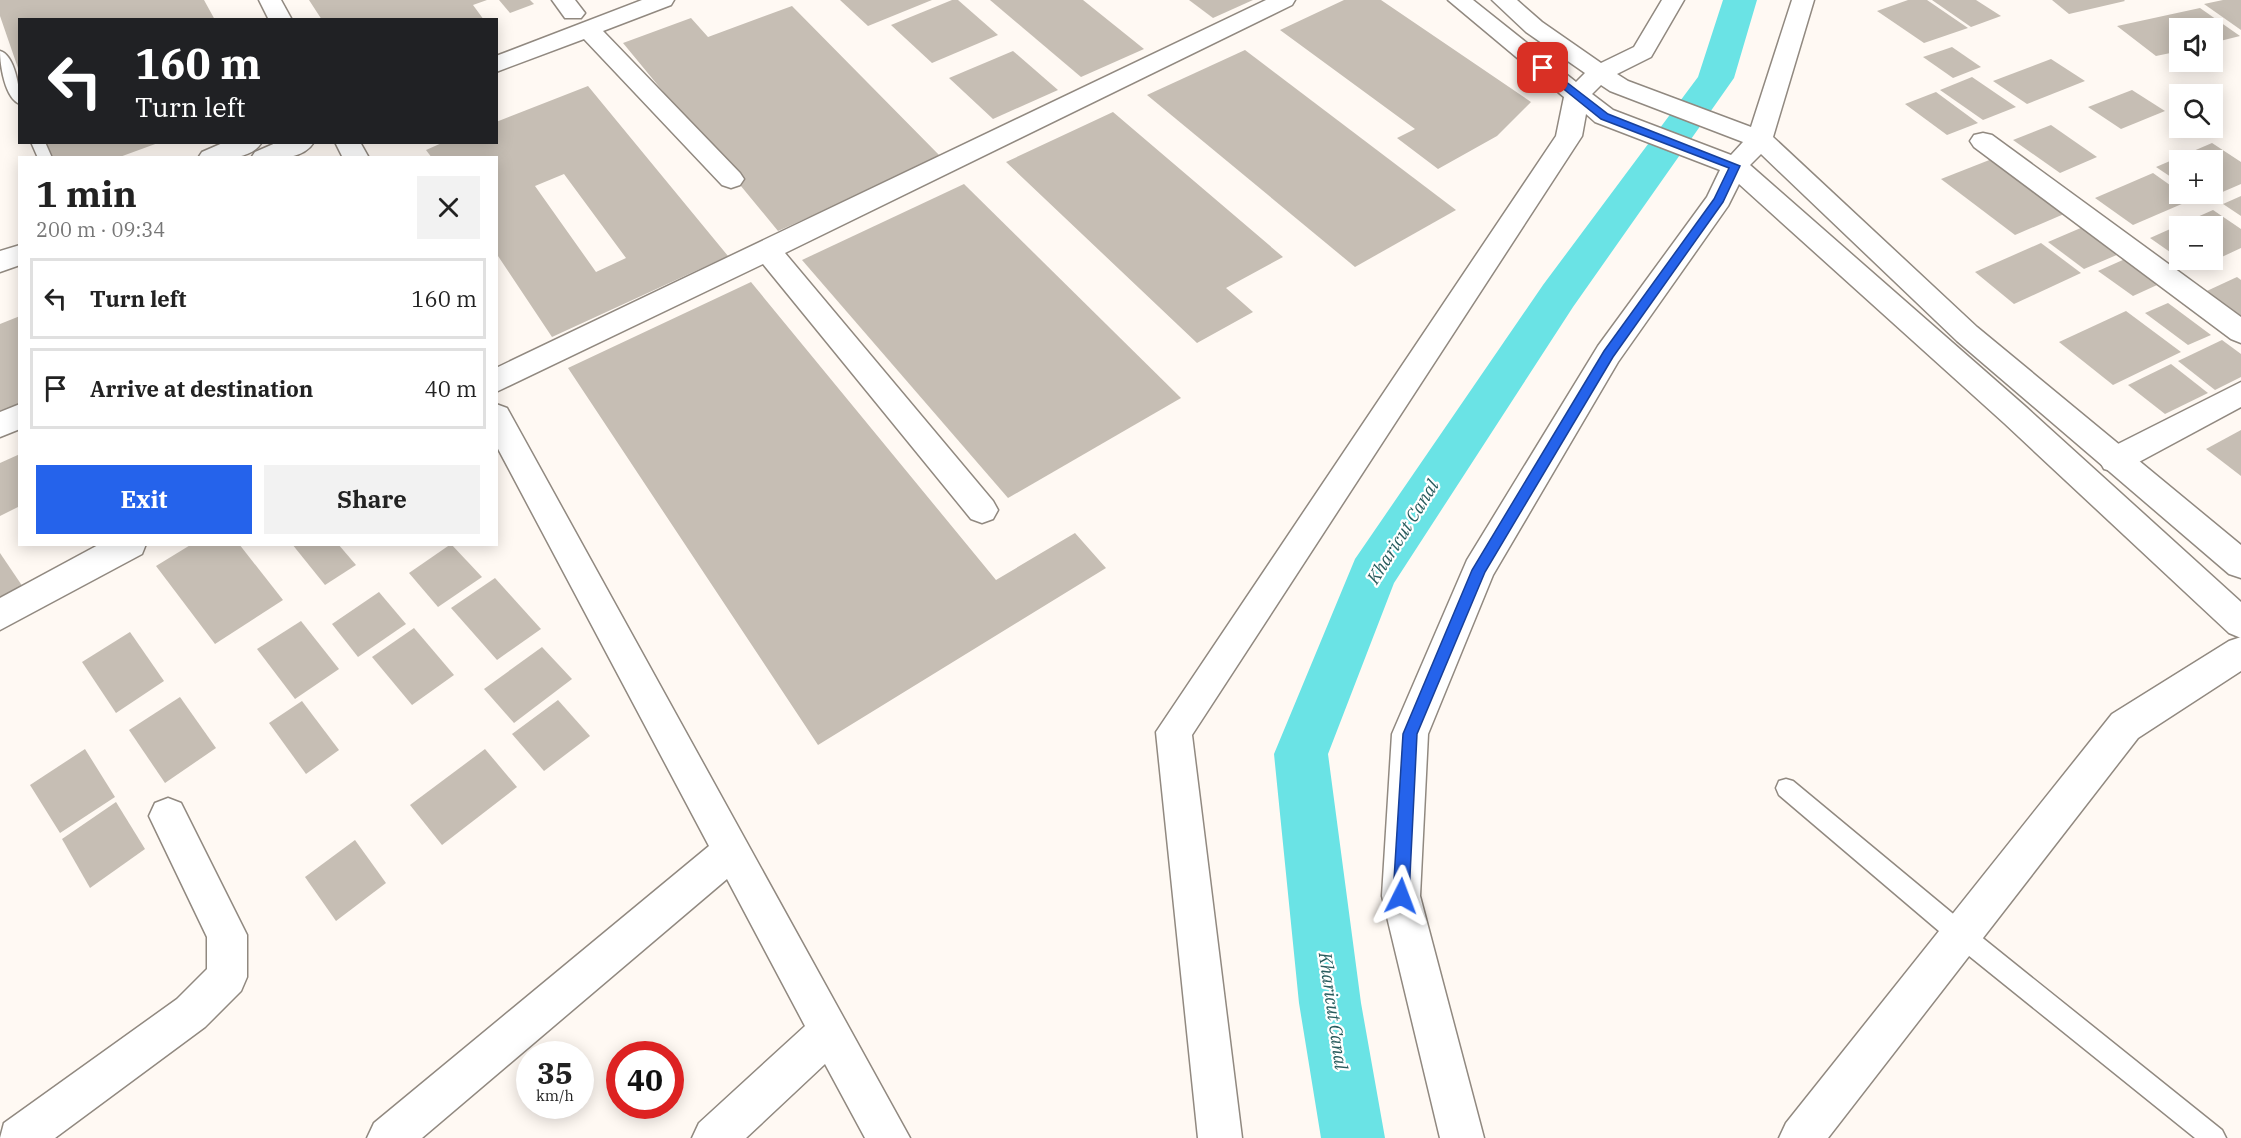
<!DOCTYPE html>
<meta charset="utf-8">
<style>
body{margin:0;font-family:"IBM Plex Serif",serif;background:#f2f2f2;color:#222;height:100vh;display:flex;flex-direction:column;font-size:22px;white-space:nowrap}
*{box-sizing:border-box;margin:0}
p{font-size:20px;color:#767676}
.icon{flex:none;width:33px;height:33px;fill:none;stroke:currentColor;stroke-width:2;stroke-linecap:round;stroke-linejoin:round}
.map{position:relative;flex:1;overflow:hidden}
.details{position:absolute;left:18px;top:156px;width:480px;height:390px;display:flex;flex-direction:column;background:#fff;border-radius:0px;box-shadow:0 3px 15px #0003}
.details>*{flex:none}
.banner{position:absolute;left:18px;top:18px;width:480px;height:126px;border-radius:0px;box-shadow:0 3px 15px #0003;background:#202124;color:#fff;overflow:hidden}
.fabs{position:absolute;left:2169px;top:18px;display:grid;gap:12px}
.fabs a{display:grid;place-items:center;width:54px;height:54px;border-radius:0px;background:#fff;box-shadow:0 3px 15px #0003;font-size:30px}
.speed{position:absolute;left:516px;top:1041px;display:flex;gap:12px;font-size:30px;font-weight:700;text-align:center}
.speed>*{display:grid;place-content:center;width:78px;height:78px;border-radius:50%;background:#fff;box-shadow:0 3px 15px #0003;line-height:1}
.speed small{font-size:15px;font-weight:400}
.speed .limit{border:9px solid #d22;background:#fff;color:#111}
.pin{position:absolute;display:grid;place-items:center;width:51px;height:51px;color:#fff;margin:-26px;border-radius:12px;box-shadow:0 3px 9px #0006}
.me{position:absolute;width:66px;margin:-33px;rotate:3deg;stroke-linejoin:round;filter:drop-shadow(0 0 4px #0008)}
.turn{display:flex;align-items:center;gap:21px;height:126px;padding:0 18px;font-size:27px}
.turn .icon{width:78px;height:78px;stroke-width:2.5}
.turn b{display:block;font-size:42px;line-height:51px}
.round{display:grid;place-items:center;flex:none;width:63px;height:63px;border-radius:0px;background:#f2f2f2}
.headline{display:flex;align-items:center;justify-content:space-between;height:102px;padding:0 18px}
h1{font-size:36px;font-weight:700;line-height:45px}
.action{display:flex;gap:12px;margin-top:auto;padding:12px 18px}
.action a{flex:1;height:69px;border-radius:0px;background:#2563eb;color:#fff;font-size:24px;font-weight:700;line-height:69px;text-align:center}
.action a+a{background:#f2f2f2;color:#222}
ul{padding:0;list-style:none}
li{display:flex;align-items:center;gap:18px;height:81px;margin:0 12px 9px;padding:0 6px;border:3px solid #e0e0e0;border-radius:0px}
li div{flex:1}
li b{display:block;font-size:22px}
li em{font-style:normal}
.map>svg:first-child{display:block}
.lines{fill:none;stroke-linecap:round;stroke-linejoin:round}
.canal{fill:#6ae3e5;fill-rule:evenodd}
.building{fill:#c6beb4;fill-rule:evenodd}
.lane-casing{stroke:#918980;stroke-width:3}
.street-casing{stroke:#918980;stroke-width:3}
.secondary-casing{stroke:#918980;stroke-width:3}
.lane{fill:#fff;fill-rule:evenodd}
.street{fill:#fff;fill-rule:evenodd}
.secondary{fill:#fff;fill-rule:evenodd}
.route{fill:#2563eb;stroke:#184099;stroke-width:1.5}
.labels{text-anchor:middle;stroke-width:4.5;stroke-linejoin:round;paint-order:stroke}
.water-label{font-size:18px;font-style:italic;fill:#285c5d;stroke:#fff}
</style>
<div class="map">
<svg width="2241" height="1138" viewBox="0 0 2241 1138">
<rect width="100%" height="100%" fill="#fff9f3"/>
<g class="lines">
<!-- canal -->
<path class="canal" d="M1723 0H1757L1734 78 1573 307 1394 583 1328 754 1361 1003 1385 1138H1321L1299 1003 1274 754 1355 559 1543 285 1698 77Z"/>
</g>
<!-- building -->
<g class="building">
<path d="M0 0H204L215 20H20L19 71 0 16Z"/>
<path d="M309 0H487L473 5 484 20H322Z"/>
<path d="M499 0H530L534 4 510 13Z"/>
<path d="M840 0H932L868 26Z"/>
<path d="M952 0H958L998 35 932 63 891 25Z"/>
<path d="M990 0H1083L1144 49 1081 77Z"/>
<path d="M1189 0H1253L1213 18Z"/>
<path d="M1344 0H1381L1531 102 1497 136 1438 169 1397 138 1415 129 1280 30Z"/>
<path d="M1908 0H1927L1968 28 1924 43 1877 11Z"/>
<path d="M1932 0H1976L2001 16 1971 27Z"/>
<path d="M2052 0H2124L2125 1 2069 14Z"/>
<path d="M2223 0H2241V30L2204 4Z"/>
<path d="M792 6 942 158 778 231 623 43 691 18 708 37Z"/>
<path d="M2200 8 2240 36 2212 43V28H2180V51L2156 56 2117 26Z"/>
<path d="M1952 47 1981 67 1953 78 1923 57Z"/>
<path d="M1245 50 1456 210 1355 267 1147 95Z"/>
<path d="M1013 51 1058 90 993 119 949 78Z"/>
<path d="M2051 59 2085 81 2027 104 1993 81Z"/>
<path d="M1972 77 2016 107 1983 120 1940 90Z"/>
<path d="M588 86 728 256 552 337 496 253V158H432L426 150 444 142H496V122ZM564 174 626 258 596 272 535 186Z"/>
<path d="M2132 90 2165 111 2121 129 2088 107Z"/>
<path d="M1936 92 1978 123 1947 135 1905 104Z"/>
<path d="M1113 112 1283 257 1226 288 1253 312 1197 343 1006 162Z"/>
<path d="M2051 125 2097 157 2060 173 2013 140Z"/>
<path d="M44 142H158V143L117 158H49Z"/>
<path d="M2212 143 2241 162V184L2204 200 2195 194H2212V160H2180V183L2156 167Z"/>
<path d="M1997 157 2071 211 2015 235 1941 179Z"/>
<path d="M2153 173 2191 200 2133 225 2095 198Z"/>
<path d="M964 184 1181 398 1008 498 802 260Z"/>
<path d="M2241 196V216L2223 204Z"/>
<path d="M2213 210 2241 229V248L2194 270 2180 260H2212V226H2180V259L2150 238Z"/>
<path d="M2090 224 2126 251 2084 269 2048 242Z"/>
<path d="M2041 243 2081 273 2014 304 1975 272Z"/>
<path d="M2134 255 2168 280 2133 296 2098 271Z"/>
<path d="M2237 277 2241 280V329L2196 296Z"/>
<path d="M751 282 996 580 1075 533 1106 568 818 745 568 368Z"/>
<path d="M2168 303 2211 335 2188 345 2145 313Z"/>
<path d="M2126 311 2181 352 2113 385 2059 342Z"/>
<path d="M20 316V413L0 421V324Z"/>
<path d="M2222 340 2241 354V377L2215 390 2178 361Z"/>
<path d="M2171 364 2208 393 2165 414 2128 385Z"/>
<path d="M2241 430V476L2206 449Z"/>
<path d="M20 454V506L0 516V463Z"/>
<path d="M192 544H239L283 600 215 644 156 566Z"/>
<path d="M292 544H338L356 565 325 585Z"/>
<path d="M451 544 482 577 438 607 409 573Z"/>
<path d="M0 553 25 590 0 605Z"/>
<path d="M495 578 541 629 497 660 451 608Z"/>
<path d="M379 592 406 624 358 657 332 624Z"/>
<path d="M301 621 339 669 295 699 257 649Z"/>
<path d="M414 628 454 675 412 705 372 657Z"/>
<path d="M130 632 164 681 116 713 82 662Z"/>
<path d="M542 647 572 679 514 723 484 689Z"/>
<path d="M180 697 216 748 165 783 129 730Z"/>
<path d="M558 700 590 736 544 771 512 734Z"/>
<path d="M302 701 339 750 306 774 269 723Z"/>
<path d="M85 749 115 797 60 833 30 785Z"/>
<path d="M485 749 517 787 442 845 410 805Z"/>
<path d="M116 802 145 849 90 888 62 839Z"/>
<path d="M355 840 386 883 336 921 305 877Z"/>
</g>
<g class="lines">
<defs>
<g id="lane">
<path d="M0 51C15 55 20 90 20 104 5 99 0 65 0 51Z"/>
<path d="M31 142H45L52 158H38Z"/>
<path d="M1786 779 1793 781 1969 927 2222 1130 2226 1138H2195L1953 943 1779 795 1776 788 1779 781Z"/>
</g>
<g id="street">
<path d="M259 0H281L292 20H269Z"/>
<path d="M552 0H575L585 13 581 18H565Z"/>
<path d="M642 0H674L671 5 603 31 740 173 744 179 740 185 731 188 722 185 584 39 496 72V56Z"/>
<path d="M1266 0H1295L1292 5 785 253 993 501 998 510 993 519 982 523 971 519 763 264 496 392V368Z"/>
<path d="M1983 133 1992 135 2241 317V343L2231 339 1974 147 1970 141 1974 135Z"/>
<path d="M225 142H262C250 162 218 158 198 158L202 152Z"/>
<path d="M278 142H314C302 162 271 158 251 158L255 152Z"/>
<path d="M335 142H360L369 158H343Z"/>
<path d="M20 245V265L0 272V251Z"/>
<path d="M2241 382V407L2126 469 2115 472 2104 469 2099 460 2104 451Z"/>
<path d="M20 404V429L0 437V412Z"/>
<path d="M496 404 507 408 910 1138H865L825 1064 746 1138H692L699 1123 805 1026 727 879 422 1138H367L374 1123 709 846 496 445Z"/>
<path d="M100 544H146L142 554 0 630V598Z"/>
<path d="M2241 637V671L2138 738 1828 1138H1779L1786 1123 2112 714 2229 641Z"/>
<path d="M168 798 181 803 247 935V977L241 991 205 1027 55 1138H0L4 1123 177 999 207 969V937L149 816 155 803Z"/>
</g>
<path id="secondary" d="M1448 0H1473L1576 82 1585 73 1526 32 1492 0H1517L1542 22 1601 63 1634 47 1662 0H1684L1651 57 1617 74 1628 81 1751 127 1792 0H1814L1773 137 1977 327 2241 545V578L2229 574 1957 341 1761 154 1750 165 2026 407 2241 602V638L2229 633 2004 423 1739 184 1728 206 1618 362 1493 575 1428 734 1420 896 1484 1138H1440L1382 896 1392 734 1467 560 1598 346 1707 197 1720 170 1595 122 1586 114 1582 136 1192 735 1242 1138H1198L1156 732 1556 136 1564 97ZM1601 85 1610 91 1743 142 1731 155 1613 110 1592 94Z"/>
</defs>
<!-- lane casing -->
<use href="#lane" class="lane-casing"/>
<!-- street casing -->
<use href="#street" class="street-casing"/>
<!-- secondary casing -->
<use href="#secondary" class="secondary-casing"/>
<!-- lane -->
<use href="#lane" class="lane"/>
<!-- street -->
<use href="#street" class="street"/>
<!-- secondary -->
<use href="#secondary" class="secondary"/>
</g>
<!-- route -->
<path class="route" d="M1543 64 1608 114 1740 166 1723 202 1613 357 1485 572 1417 734 1409 896 1406 902 1401 904 1395 902 1393 896 1403 734 1472 570 1604 351 1714 199 1729 168 1601 119 1540 70 1538 68Z"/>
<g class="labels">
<!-- water labels -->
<g class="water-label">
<text transform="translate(1403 532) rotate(-58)" y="6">Kharicut Canal</text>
<text transform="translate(1333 1011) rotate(82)" y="6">Kharicut Canal</text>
</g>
</g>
</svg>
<div class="fabs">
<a><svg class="icon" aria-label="sound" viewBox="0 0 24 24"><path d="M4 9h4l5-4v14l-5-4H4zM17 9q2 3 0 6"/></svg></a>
<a><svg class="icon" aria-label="search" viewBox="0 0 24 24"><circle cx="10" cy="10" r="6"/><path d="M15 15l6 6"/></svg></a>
<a>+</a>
<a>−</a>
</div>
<div class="speed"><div>35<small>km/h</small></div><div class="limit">40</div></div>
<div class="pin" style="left:1543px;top:68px;background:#d93025"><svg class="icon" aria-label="arrive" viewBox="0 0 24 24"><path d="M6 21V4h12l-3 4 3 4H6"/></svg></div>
<svg class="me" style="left:1401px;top:896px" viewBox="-20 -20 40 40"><path d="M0-17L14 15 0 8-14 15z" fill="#2563eb" stroke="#fff" stroke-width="4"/></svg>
<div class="banner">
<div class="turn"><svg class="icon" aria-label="left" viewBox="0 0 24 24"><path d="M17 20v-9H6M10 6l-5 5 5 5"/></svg><div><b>160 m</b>Turn left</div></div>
</div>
<section class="details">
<div class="headline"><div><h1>1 min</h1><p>200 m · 09:34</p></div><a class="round"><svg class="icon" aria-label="close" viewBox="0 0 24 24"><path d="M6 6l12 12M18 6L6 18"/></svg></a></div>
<ul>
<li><svg class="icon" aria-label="left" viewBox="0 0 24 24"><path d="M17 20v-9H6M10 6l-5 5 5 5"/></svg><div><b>Turn left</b></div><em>160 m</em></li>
<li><svg class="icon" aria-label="arrive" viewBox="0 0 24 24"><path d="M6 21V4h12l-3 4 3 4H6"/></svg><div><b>Arrive at destination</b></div><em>40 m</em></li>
</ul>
<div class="action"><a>Exit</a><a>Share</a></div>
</section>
</div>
